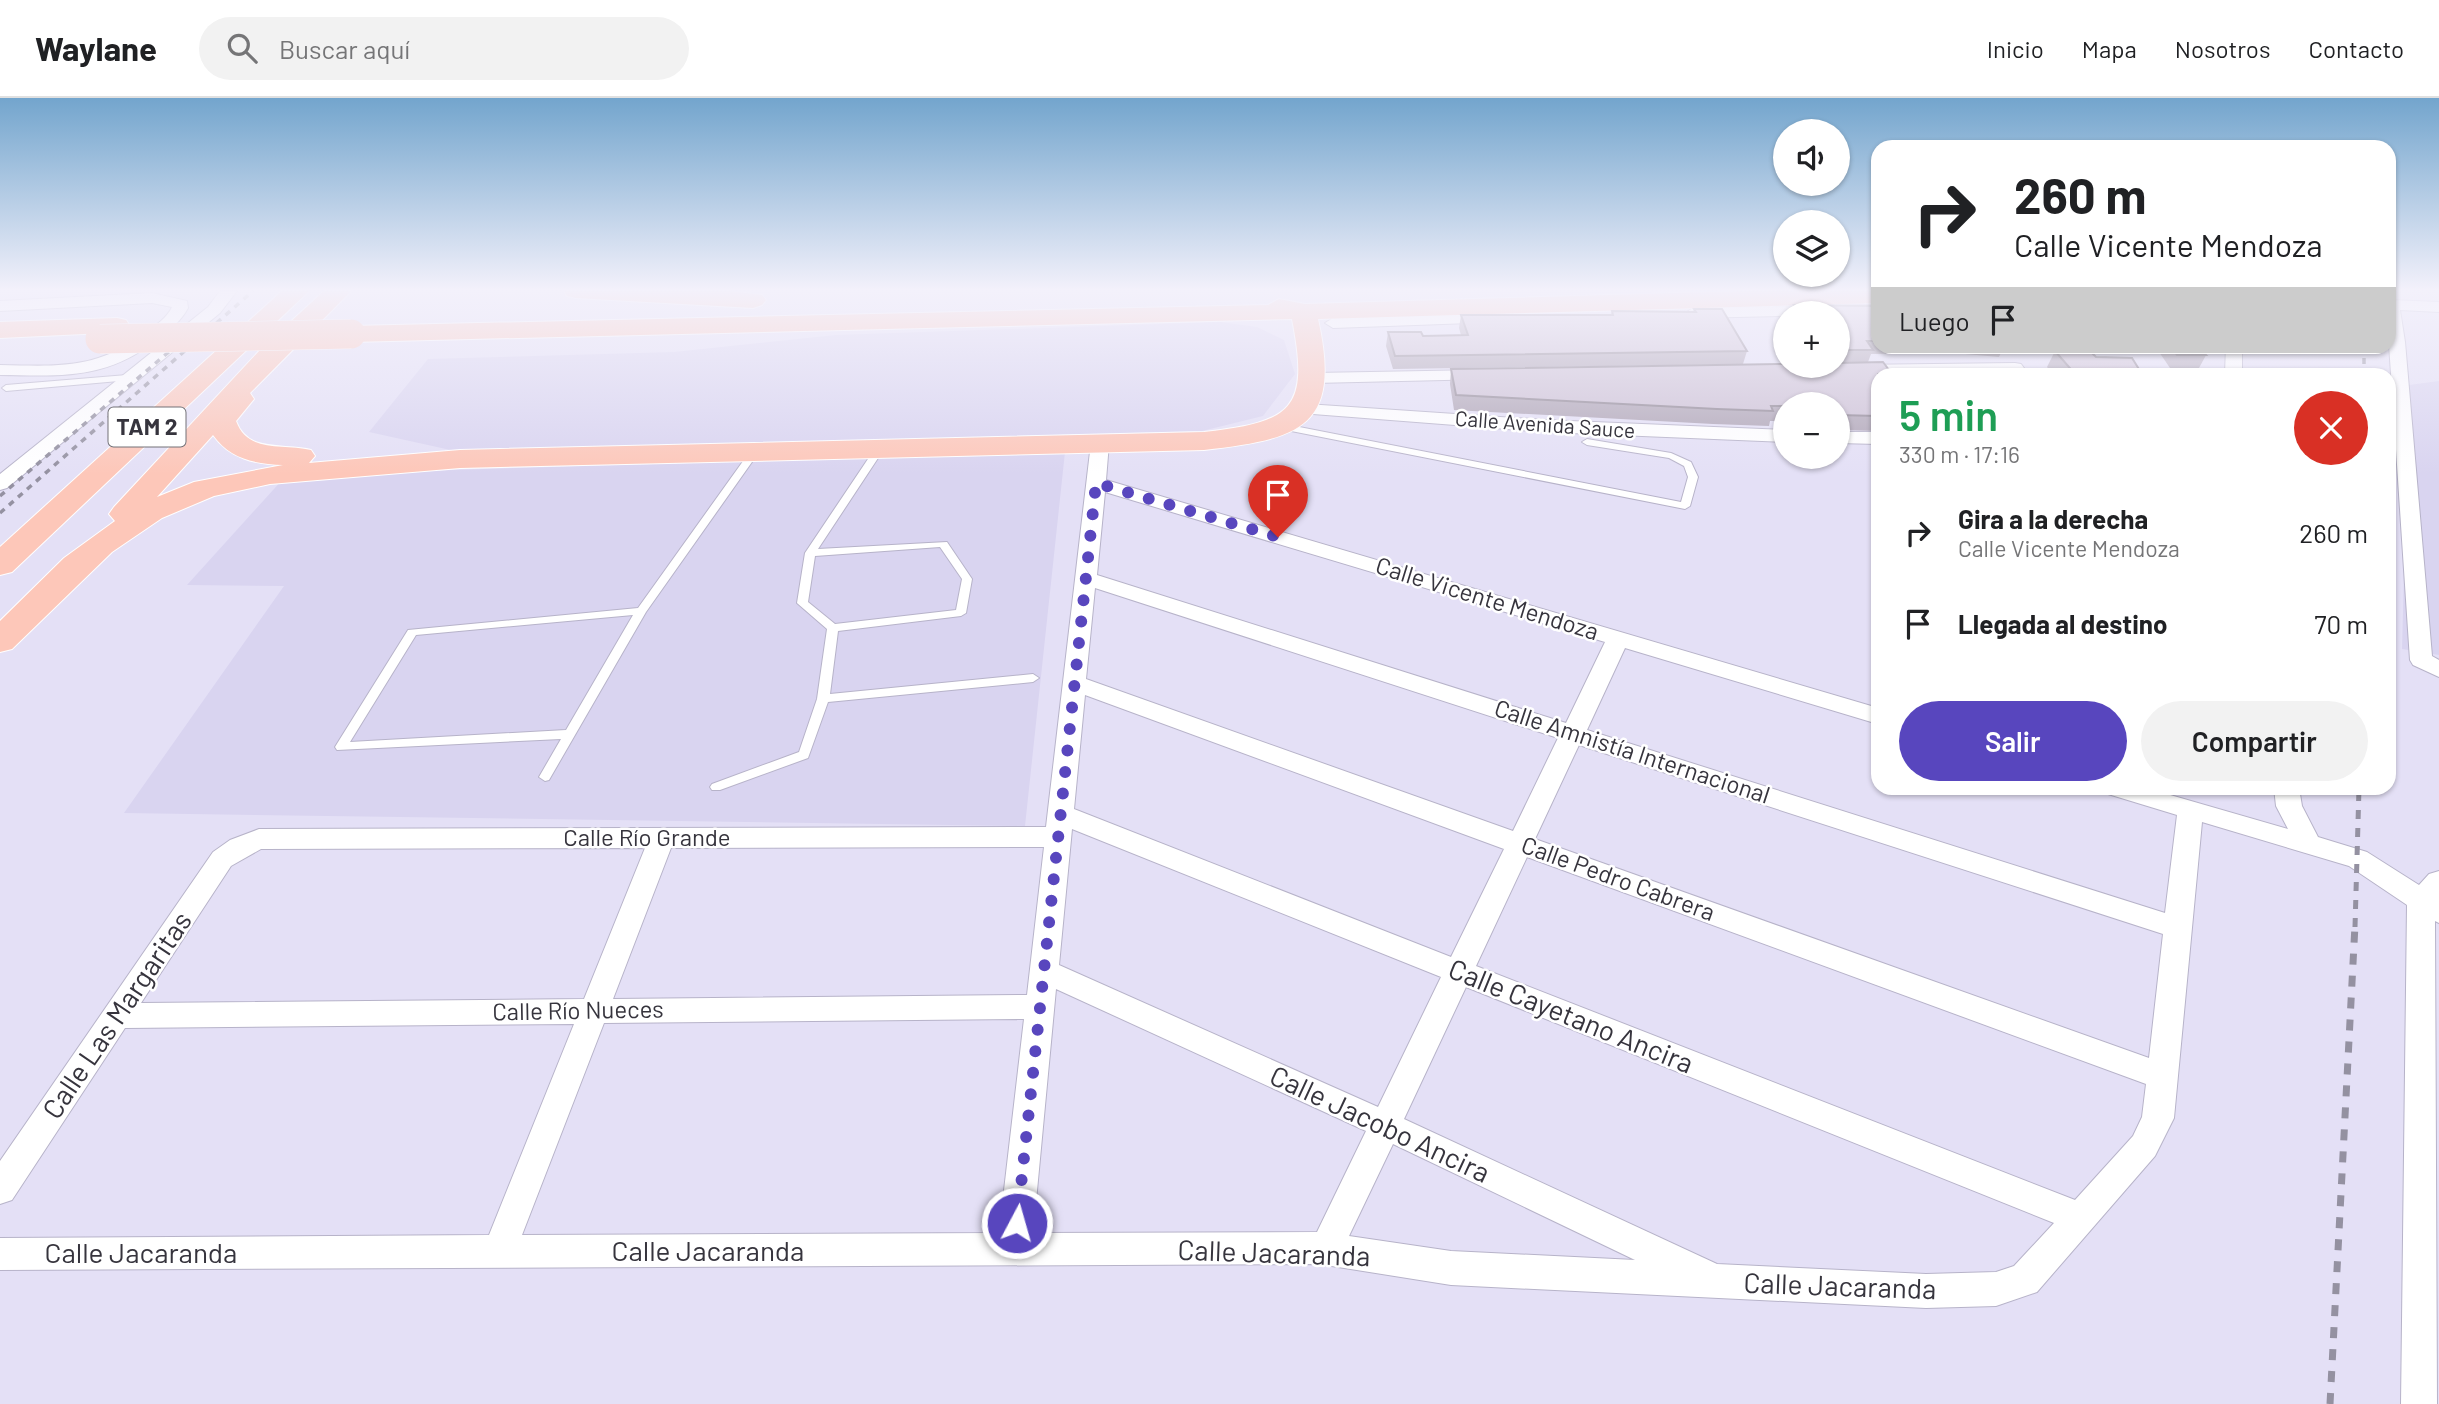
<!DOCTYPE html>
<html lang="es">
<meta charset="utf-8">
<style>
body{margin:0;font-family:Barlow,sans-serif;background:#f2f2f2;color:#202124;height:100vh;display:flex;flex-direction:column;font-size:26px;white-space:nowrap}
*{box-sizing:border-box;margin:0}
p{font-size:23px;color:#757577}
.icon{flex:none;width:38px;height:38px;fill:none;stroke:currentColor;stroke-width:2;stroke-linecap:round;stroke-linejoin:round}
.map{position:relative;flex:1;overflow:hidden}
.side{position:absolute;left:1871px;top:270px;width:525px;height:427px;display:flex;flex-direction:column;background:#fff;border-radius:21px;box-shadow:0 2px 5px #0004}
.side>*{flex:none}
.hud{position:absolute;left:1871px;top:42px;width:525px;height:214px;border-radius:21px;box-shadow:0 2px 5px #0004;background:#fff;color:#202124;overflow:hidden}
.fabs{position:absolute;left:1773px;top:21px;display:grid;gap:14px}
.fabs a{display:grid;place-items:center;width:77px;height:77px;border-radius:50%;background:#fff;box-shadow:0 2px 5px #0004;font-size:35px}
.pin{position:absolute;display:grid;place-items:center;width:60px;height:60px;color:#fff;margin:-72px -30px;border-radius:50% 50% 50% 0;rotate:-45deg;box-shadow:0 0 7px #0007}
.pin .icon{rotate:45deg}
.me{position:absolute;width:77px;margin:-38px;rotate:6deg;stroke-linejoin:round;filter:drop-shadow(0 0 5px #0008)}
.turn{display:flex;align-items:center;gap:24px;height:147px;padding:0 28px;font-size:32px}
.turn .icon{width:91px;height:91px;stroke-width:2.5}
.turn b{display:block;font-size:49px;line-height:60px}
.then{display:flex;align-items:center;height:66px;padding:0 28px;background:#0003;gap:14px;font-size:26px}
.round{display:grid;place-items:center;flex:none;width:74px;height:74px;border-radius:37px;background:#f2f2f2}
.overview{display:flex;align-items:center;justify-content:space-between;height:119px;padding:0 28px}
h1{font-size:42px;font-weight:600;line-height:52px;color:#1e9e55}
.cta{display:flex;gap:14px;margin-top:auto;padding:14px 28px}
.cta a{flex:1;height:80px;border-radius:42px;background:#5846be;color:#fff;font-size:28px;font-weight:600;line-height:80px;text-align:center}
.cta a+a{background:#f2f2f2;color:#202124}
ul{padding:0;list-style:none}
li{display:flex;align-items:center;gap:21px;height:91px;padding:0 28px}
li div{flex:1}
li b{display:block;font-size:26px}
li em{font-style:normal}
header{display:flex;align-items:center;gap:42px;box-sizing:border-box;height:98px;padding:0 35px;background:#fff;border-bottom:2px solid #e0e0e0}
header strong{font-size:33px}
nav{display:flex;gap:38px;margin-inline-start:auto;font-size:24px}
.search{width:490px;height:63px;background:#f2f2f2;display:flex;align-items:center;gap:18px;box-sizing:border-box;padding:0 24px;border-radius:38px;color:#757577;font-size:26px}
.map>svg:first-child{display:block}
.built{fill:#d9d4f0}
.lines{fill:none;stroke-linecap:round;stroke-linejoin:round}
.service-casing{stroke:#b7b3c9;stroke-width:2}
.minor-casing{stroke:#b7b3c9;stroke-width:2}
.primary-casing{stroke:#fff;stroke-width:2}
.service{fill:#fff;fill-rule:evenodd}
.minor{fill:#fff;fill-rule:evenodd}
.primary{fill:#fdc7b9;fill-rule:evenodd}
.rail-far2{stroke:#9491a1;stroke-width:3.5;stroke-dasharray:6 6;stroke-linecap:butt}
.rail-far1{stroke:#9491a1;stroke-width:5;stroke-dasharray:9 9;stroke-linecap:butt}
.rail{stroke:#9491a1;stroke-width:7;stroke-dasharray:11 11;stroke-linecap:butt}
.primary-bridge-casing{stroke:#fff;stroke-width:30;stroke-linecap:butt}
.primary-bridge{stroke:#fdc7b9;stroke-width:29}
.wall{fill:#afa5b6}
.building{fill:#ccc0d4;stroke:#8f8694;stroke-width:2}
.route{stroke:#5846be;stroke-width:12;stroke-dasharray:0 21.6}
.labels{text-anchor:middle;stroke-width:5;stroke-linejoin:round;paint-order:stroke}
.far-street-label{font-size:21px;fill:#36343d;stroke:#fff}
.shield{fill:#fff;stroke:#727177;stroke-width:2}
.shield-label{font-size:23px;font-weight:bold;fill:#36343d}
.street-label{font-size:24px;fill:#36343d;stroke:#fff}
.near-street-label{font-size:28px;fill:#36343d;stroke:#fff}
</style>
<header>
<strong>Waylane</strong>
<div class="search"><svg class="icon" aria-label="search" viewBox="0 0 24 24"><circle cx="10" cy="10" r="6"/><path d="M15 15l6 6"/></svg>Buscar aquí</div>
<nav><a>Inicio</a><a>Mapa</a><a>Nosotros</a><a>Contacto</a></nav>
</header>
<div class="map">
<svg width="2439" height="1306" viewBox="0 0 2439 1306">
<rect width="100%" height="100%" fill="#e4e0f6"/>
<!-- built -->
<g class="built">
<path d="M1220 224 1257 229 1284 242 1295 276 1263 318 1202 333 455 353 369 334 428 261 674 254 836 237Z"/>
<path d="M2439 283V557L2402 551 2409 287Z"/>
<path d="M1065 354 1025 728 124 715 284 488 187 487 283 381 451 372Z"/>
</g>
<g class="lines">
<defs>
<g id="service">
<path d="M127 277 130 278V282L6 293 2 290 6 287Z"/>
<path d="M1284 326 1681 404 1688 379 1684 368 1669 360 1587 347 1582 344 1587 341 1671 355 1691 364 1698 379 1690 408 1685 411 1281 331 1279 329Z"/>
<path d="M879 348 884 351 818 451 947 444 972 481 966 515 961 518 838 533 830 596 1033 576 1039 580 1033 584 828 604 808 660 720 692H712L710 689 712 686 799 654 817 601 827 531 797 505 805 455 876 349ZM940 449 962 481 956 512 835 526 808 504 815 458Z"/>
<path d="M754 351 759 354 646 514 549 682 545 683 539 679 561 641 337 652 335 649 408 532 638 510 751 352ZM633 517 566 632 350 644 416 537Z"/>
</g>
<g id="minor">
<path d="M220 193H237L220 215 7 390 0 392V376L208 209Z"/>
<path d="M152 195 187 203 188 210C181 223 170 232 158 241 106 282 62 278 0 277V267C58 268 96 272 145 235 155 228 167 220 172 209L152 205 0 213V203Z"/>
<path d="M2391 202 2439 204V214L2400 212 2405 244 2432 558 2439 562V579L2413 567 2410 562 2389 246Z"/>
<path d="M1878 207V217L1785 215V218L1693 220 1685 215 1693 210Z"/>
<path d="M1492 216 1498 218V224L1333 230 1325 225 1333 220Z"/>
<path d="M2226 248H2242V276H2225Z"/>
<path d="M2015 265 2021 266 2024 270 2021 274 1854 277 1845 272 1854 267Z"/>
<path d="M1482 272 1491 277 1488 281 1314 285 1305 280 1314 275Z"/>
<path d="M1306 306 1546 322 1785 332V344L1546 334 1300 315 1297 311 1300 307Z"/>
<path d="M1838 334H1878V346L1838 345Z"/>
<path d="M1100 339 1109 345 1106 382 1878 610V626L1625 550 1587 632 2165 815 2177 717 2108 696 2105 690H2146L2288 731 2276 708 2274 690H2299L2302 708 2318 739 2367 754 2419 787 2429 776 2439 773V825L2435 823 2437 1306H2401L2407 807 2349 768 2202 724 2174 1020 2155 1058 2037 1194 1996 1208 1926 1210 1451 1187 1319 1166 0 1172V1140L489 1137 574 926 125 930 12 1102 0 1106V1063L213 754 230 742 259 731 1046 729 1091 345ZM1105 394 1605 544 1566 625 1097 477ZM1095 490 1558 640 1513 733 1086 581ZM1085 597 1504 751 1451 859 1074 711ZM1579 647 2163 836 2149 960 1535 741ZM1072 731 1441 879 1378 1009 1059 867ZM1044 749 1027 897 613 901 671 750ZM645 750 584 901 141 905 231 768 261 751ZM1527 759 2146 986 2142 1019 2133 1038 2075 1102 1476 868ZM1466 889 2054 1125 2014 1168 1996 1174 1926 1176 1717 1166 1404 1021ZM1056 891 1366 1033 1317 1134 1033 1135ZM1024 921 999 1135 522 1137 604 925ZM1393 1046 1635 1162 1451 1153 1349 1138Z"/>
</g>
<g id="primary">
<path d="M282 193H309L12 474 0 477V449Z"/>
<path d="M324 193H351L250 295 254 301 236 323C248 356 283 345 311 352L315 358 309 365 460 352 1204 334C1292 324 1310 312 1292 221L351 244 342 242 338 236 342 230 351 228 1268 207 1279 201 1305 206 1744 193H1878V205L1318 221C1342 329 1301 341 1204 352L460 370 270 386 214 398 162 420 112 454 12 551 0 554V523L64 460 115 423 109 416 114 409 261 251ZM213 337C230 361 255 366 283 367L194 384 157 399Z"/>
<path d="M564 193H730L762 197 766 202 762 207 753 210 576 200 567 198Z"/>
<path d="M117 220 126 222 130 228 126 234 0 240V224Z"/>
</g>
</defs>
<!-- service casing -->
<use href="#service" class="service-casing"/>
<!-- minor casing -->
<use href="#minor" class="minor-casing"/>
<!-- primary casing -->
<use href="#primary" class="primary-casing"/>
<!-- service -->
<use href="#service" class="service"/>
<!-- minor -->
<use href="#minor" class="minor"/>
<!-- primary -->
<use href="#primary" class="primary"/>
<!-- rail-far2 -->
<g class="rail-far2">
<path d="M2364 248V276"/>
<path d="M0 398 192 234"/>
<path d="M0 415 253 193"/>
</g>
<!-- rail-far1 -->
<path class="rail-far1" d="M2355 829 2359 690"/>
<!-- rail -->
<path class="rail" d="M2330 1306 2355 827"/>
<defs>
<path id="primary-bridge" d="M100 241 351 236"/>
</defs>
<!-- primary-bridge casing -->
<use href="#primary-bridge" class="primary-bridge-casing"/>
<!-- primary-bridge -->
<use href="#primary-bridge" class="primary-bridge"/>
</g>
<!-- wall -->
<g class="wall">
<path d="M1794 207 1878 208V248H2004L1999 259 1954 255 1871 256 1868 264 1838 265V215H1791Z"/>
<path d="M1694 211 1747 253 1743 266 1393 271 1386 248 1388 234 1423 238 1461 237 1459 230 1461 217H1611L1612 213 1693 214Z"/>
<path d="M2155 248H2211L2199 270H2170Z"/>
<path d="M2055 253 2096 259 2142 276H2053L2047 269Z"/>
<path d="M1451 271 1878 276V333L1838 332V306H1785V323H1770L1769 328 1713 326 1454 312 1450 286Z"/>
</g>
<!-- building -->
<g class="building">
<path d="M1794 207 1878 208V243H1867L1873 252H1838V215H1800Z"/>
<path d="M1694 211H1722L1747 253 1395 258 1388 234H1421L1423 238 1468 237 1461 217H1613L1612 213 1696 214Z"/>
<path d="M2171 248H2197L2206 257H2177Z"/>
<path d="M2055 253 2091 254 2096 259 2132 260 2142 276H2075Z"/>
<path d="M1883 264 1892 276H1878V318L1838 317V306H1785V308H1771L1773 313 1717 311 1456 297 1451 271 1785 266V268H1838V265Z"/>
</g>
<!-- sky -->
<linearGradient id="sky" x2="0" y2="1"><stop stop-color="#73a5cd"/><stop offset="0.51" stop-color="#f3f1fb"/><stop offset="1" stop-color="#f3f1fb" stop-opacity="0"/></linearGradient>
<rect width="2439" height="376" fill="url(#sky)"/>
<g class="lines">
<!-- route -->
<path class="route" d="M1017 1125 1096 385 1278 439"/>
</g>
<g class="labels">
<!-- far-street labels -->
<g class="far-street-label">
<text transform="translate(1545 327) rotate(4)" y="7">Calle Avenida Sauce</text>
</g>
<!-- shield labels -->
<rect class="shield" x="108.5" y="309.5" width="77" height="39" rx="5"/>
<g class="shield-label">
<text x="147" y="337">TAM 2</text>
</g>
<!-- street labels -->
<g class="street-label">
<text transform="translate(1487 501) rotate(17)" y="8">Calle Vicente Mendoza</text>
<text transform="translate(1632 654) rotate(18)" y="8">Calle Amnistía Internacional</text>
<text x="647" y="748">Calle Río Grande</text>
<text transform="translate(1618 781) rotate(20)" y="8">Calle Pedro Cabrera</text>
<text transform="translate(578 913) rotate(-1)" y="8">Calle Río Nueces</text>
</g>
<!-- near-street labels -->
<g class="near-street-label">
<text transform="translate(117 917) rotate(-56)" y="10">Calle Las Margaritas</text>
<text transform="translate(1571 918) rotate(22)" y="10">Calle Cayetano Ancira</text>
<text transform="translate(1380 1026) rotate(25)" y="10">Calle Jacobo Ancira</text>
<text x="708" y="1163">Calle Jacaranda</text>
<text x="141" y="1165">Calle Jacaranda</text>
<text transform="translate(1274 1155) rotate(2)" y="10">Calle Jacaranda</text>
<text transform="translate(1840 1188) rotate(2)" y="10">Calle Jacaranda</text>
</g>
</g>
</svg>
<div class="fabs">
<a><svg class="icon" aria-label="sound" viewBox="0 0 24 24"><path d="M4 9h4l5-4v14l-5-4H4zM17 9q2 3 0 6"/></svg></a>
<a><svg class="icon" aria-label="layers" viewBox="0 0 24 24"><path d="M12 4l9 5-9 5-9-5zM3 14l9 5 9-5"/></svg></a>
<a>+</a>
<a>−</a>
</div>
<div class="pin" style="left:1278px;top:439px;background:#d93025"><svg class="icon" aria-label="arrive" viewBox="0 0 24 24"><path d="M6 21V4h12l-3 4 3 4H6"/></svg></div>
<svg class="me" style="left:1017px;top:1125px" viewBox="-20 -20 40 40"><circle r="17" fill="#5846be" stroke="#fff" stroke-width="3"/><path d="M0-11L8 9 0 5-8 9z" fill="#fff"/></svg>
<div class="hud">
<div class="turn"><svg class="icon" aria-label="right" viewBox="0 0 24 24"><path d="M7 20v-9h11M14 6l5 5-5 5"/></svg><div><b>260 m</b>Calle Vicente Mendoza</div></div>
<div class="then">Luego<svg class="icon" aria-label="arrive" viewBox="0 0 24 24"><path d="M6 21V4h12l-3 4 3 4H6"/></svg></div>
</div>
<section class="side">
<div class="overview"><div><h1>5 min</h1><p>330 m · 17:16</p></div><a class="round" style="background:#d93025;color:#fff"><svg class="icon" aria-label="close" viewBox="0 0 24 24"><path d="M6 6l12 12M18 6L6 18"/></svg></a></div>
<ul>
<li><svg class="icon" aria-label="right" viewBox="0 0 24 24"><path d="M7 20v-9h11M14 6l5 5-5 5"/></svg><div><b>Gira a la derecha</b><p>Calle Vicente Mendoza</p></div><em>260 m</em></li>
<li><svg class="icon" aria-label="arrive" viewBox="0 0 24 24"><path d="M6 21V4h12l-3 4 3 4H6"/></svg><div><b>Llegada al destino</b></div><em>70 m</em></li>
</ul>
<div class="cta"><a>Salir</a><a>Compartir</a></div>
</section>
</div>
